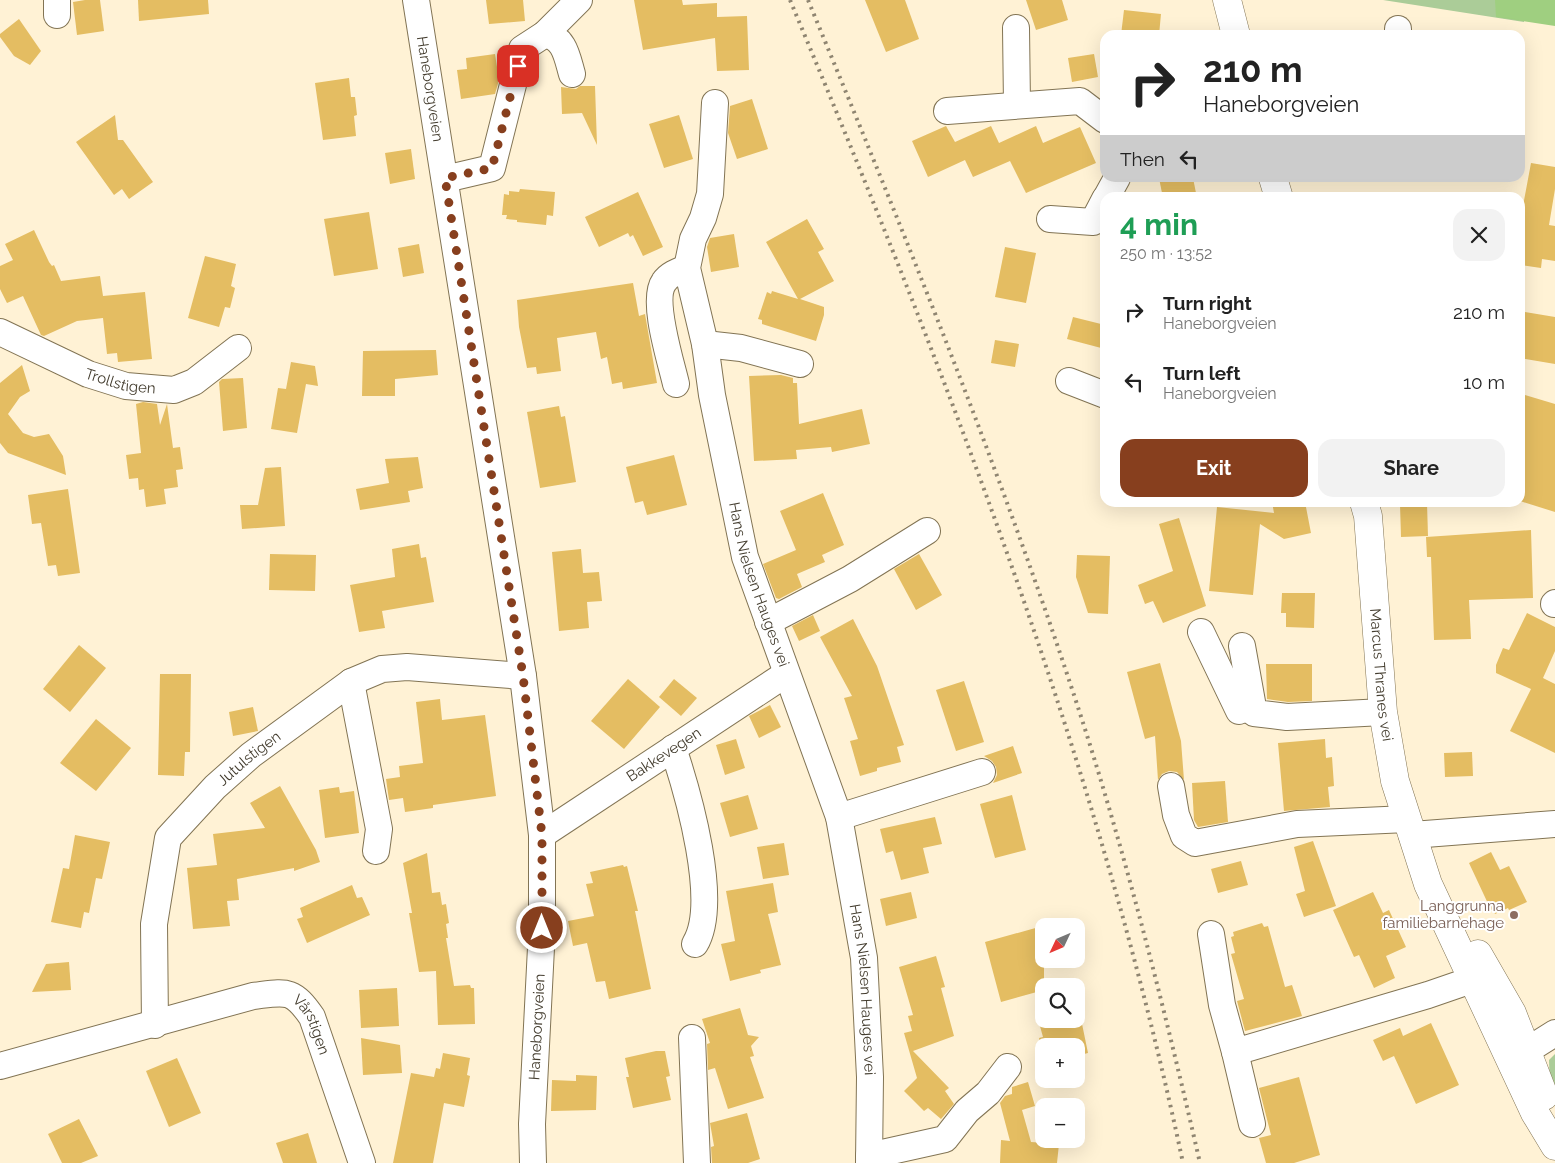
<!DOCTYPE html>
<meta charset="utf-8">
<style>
body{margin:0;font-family:Raleway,sans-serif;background:#f2f2f2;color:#222;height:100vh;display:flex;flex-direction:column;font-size:19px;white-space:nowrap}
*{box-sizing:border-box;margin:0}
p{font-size:16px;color:#767676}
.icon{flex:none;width:28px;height:28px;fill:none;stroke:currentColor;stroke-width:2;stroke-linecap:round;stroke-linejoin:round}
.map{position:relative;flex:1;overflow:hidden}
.panel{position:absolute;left:1100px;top:192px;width:425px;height:315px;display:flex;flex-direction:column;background:#fff;border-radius:15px;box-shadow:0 5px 20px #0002}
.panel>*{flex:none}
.hud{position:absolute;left:1100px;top:30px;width:425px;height:152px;border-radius:15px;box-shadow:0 5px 20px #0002;background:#fff;color:#222;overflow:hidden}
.needle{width:32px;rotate:226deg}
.buttons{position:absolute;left:1035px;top:918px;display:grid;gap:10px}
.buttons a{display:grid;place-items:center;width:50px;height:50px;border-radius:10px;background:#fff;box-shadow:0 5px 20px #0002;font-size:25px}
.pin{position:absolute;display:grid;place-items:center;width:42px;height:42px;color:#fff;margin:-21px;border-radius:10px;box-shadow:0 2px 8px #0006}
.me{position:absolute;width:55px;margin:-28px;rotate:0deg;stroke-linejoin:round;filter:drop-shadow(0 0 4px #0008)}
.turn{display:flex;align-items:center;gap:18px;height:105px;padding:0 20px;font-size:22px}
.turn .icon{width:65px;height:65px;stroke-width:2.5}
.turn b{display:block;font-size:35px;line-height:42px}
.then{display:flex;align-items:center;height:48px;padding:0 20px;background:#0003;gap:10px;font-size:19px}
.round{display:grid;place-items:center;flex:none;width:52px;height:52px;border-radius:15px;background:#f2f2f2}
.headline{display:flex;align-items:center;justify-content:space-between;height:85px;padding:0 20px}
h1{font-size:30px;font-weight:700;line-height:38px;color:#1e9e55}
.button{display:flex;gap:10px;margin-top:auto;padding:10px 20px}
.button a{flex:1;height:58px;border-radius:15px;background:#873f1e;color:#fff;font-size:20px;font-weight:700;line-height:58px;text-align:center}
.button a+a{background:#f2f2f2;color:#222}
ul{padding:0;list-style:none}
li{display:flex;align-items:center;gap:15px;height:70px;padding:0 20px}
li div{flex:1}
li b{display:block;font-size:19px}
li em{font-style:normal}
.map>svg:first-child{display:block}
.green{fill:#abcc98}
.forest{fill:#9fcf80}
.building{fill:#e4bd62}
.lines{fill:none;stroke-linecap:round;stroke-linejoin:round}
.minor-casing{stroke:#827454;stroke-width:28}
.major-casing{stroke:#827454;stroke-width:29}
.minor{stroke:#fff;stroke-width:26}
.major{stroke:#fff;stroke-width:28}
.rail{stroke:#8f8571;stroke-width:4;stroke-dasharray:2.5 5;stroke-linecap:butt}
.route{stroke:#873f1e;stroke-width:9;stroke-dasharray:0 16.2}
.education-dot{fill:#8d6e63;stroke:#fff;stroke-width:2}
.labels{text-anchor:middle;stroke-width:4;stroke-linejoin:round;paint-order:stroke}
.street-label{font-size:15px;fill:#433c2e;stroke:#fff}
.education-label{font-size:15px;fill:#785e54;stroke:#fff;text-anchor:end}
</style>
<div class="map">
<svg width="1555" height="1163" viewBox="0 0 1555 1163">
<rect width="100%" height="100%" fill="#fff2d5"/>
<!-- green -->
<g class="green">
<path d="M1383 0H1528L1524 22Z"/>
<path d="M1555 1054V1104L1550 1092 1549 1060Z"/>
</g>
<!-- forest -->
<path class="forest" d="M1495 0H1555V26L1496 17Z"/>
<!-- building -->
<g class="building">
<path d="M85 0H100L104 31 77 35 73 2Z"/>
<path d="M138 0H208L209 14 139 21Z"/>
<path d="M486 0H523L525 21 489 24Z"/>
<path d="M634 0H682L683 5 717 3V17L747 16 749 70 717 71 715 38 643 50Z"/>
<path d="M865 0H905L919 39 886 52Z"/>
<path d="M1026 0H1062L1068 20 1036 30Z"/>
<path d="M1124 10 1161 14 1159 35H1121Z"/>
<path d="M19 19 41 51 30 65 14 56 0 37V34Z"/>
<path d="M495 54 499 80 495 94 461 99 457 70 467 69 466 58Z"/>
<path d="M1094 54 1098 77 1072 82 1068 58Z"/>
<path d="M349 78 351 97H355L357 115 354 116 356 136 323 140 315 83Z"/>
<path d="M580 86H595L597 145 582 113 562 114 561 87 576 89Z"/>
<path d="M752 99 768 149 737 159 728 133 730 106Z"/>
<path d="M115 115 118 140H123L153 182 129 199 122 189 114 195 76 142Z"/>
<path d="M679 115 693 159 664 168 649 124Z"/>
<path d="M946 126 955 142 991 126 999 143 1036 126 1043 143 1080 127 1096 163 1026 193 1010 161 973 177 965 160 928 177 912 141Z"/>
<path d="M411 149 415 179 390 184 385 153Z"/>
<path d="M1531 163 1555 167V189L1549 225 1555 226V261L1542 259 1541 268 1520 265V222Z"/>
<path d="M1159 178H1193L1197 198H1163Z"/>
<path d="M520 189 555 192 553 216 547 215 546 225 517 222V220L506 219 507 215H502L504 194 509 195V191L519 192Z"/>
<path d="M638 192 663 247 643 256 633 235 630 237 628 233 599 247 585 217Z"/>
<path d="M369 212 378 269 334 276 324 219Z"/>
<path d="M807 219 824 249 818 252 834 281 800 299 824 307V315L816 341 762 324V320L758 319 767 292 771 294 772 291 798 299 766 242Z"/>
<path d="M34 230 49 262 52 266 54 265 61 281 100 276 103 296 145 292 152 359 118 362 117 353 107 354 103 318 77 321 44 336 41 335 23 296 7 303 0 289V266L13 260 5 244Z"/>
<path d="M734 234 739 267 711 272 707 247 710 238Z"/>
<path d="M419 244 424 273 403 277 398 248Z"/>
<path d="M1005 247 1036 253 1026 303 995 297Z"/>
<path d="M205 256 236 264 231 286 235 288 230 308 225 307 219 327 188 318Z"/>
<path d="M633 283 639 316 645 314 657 383 623 389 622 382 612 384 607 357 601 359 596 332 557 338 561 371 537 374 536 367 527 368 519 327 517 300Z"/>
<path d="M1525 312 1555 317V364L1520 358V319L1523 320Z"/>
<path d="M1073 317 1105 325V349L1067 339Z"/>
<path d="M995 340 1019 344 1015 367 991 363Z"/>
<path d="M436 350 438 375 395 379V396H362L363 351Z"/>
<path d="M291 362 315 366 318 386 306 384 297 433 271 429 278 388 286 389Z"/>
<path d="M22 365 30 391 20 397 8 414 23 433 34 437 49 434 63 456 66 475 8 453 0 443V383Z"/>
<path d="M781 375 793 378V383H797L799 424 862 409 870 444 832 452 831 447 796 450 797 459 754 461 749 376Z"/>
<path d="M243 378 247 428 223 431 219 382 222 379Z"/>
<path d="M1525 395 1555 404V512L1520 501V410Z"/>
<path d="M143 402 157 404 160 425 167 404 173 448 180 447 183 469 176 470 178 487 164 489 166 504 146 507 144 489 139 490 138 478 129 479 126 455 141 453 136 404Z"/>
<path d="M559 406 561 417 565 416 576 482 540 488 527 412Z"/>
<path d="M674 455 687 505 647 515 643 501 635 503 626 467Z"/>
<path d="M418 457 423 488 408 491 410 502 360 510 356 489 389 483 385 459Z"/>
<path d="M281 467 285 526 242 529 240 505H258L265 468Z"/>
<path d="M68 489 80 573 58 576 56 565 48 566 41 523 32 524 28 495Z"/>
<path d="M823 493 844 545 822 555 825 562 797 574 802 587 779 599 776 598 763 564 796 550 780 511Z"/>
<path d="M1272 502H1305L1311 533 1284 539 1260 524 1253 595 1209 591 1217 507 1274 513Z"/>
<path d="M1427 503 1428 536 1401 537 1400 504Z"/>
<path d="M1179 518 1206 606 1163 623 1153 601 1145 604 1138 585 1173 571 1159 524Z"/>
<path d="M1531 530 1533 598 1469 600 1471 639 1434 640 1431 557H1427L1426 537Z"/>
<path d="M419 544 421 558 426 557 434 602 382 611 385 628 359 632 350 585 395 577 392 549Z"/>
<path d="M581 549 583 573 599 572 602 601 587 602 589 628 559 631 552 552Z"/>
<path d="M270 554 316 555 315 591 269 590Z"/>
<path d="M919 554 942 595 916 610 894 569Z"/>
<path d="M1077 555 1110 556 1108 614 1088 613 1076 577Z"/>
<path d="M1282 593H1315L1314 628 1286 627V613H1281Z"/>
<path d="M1527 613 1555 627V651L1543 678 1555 684V753L1510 731 1531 689 1496 673V665L1503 648 1509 650Z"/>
<path d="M813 615 820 631 799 641 792 626Z"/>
<path d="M853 619 877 666 904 745 897 747 901 762 877 768V771L860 776 850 741 858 739 844 698 852 696 820 637Z"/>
<path d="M79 645 106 668 70 712 43 689Z"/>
<path d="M1160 663 1181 741 1184 780 1177 772 1169 771 1162 774 1158 780 1155 736 1145 739 1127 672Z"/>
<path d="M1266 664H1312V701L1288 702 1267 699Z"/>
<path d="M160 674H191L190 752H185L184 776 158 775Z"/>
<path d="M628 679 660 707 624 749 591 721Z"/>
<path d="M674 679 697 698 681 716 659 697Z"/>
<path d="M964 681 984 742 956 751 936 690Z"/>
<path d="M440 699 442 720 485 715 496 796 433 805V808L405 812 403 798 389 800 386 779 400 777 399 766 423 763 416 702Z"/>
<path d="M770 705 781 727 759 738 749 716Z"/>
<path d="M253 707 258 731 233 736 229 712Z"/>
<path d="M96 719 131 748 96 791 60 763Z"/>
<path d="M736 739 745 768 725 775 716 745Z"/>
<path d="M1325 739 1326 758 1332 757 1334 786 1328 787 1330 807 1284 811 1278 743Z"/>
<path d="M1013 746 1022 773 993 783 997 775 996 767 992 761 984 756Z"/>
<path d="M1472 752 1473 776 1445 777 1444 753Z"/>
<path d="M1225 781 1228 822 1198 827 1194 820 1192 783Z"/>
<path d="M280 786 316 850 320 862 294 871V868L237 879 239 900 227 901 230 926 193 929 187 868 217 865 213 834 265 828 250 803Z"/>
<path d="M339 787 340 793 354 791 359 833 325 838 319 790Z"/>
<path d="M748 795 758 829 730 837 720 803Z"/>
<path d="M1012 795 1026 850 995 858 980 804Z"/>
<path d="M935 817 942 844 923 848 929 873 901 880 893 851 886 853 880 829Z"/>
<path d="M75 835 110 842 102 879 96 878 89 913 84 912 81 928 51 922 63 868 69 869Z"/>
<path d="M1313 841 1336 906 1304 917 1296 894 1305 891 1294 847Z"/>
<path d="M784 843 789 875 763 879 757 847Z"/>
<path d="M1491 852 1500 870 1509 866 1527 902 1509 910 1508 908 1495 914 1493 909 1491 910 1469 863Z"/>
<path d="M427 853 432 893 440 892 442 905 446 904 449 923 446 924 448 938H446L454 986 470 985 471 988H474L475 1024 438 1025 436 971 419 972 409 913H412L403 863Z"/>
<path d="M1241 861 1248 885 1218 893 1211 869Z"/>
<path d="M623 865 624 867 627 866 638 911H635L651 989 609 999 605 981 596 982 587 943 573 946 568 921 594 916 586 884 593 883 590 872Z"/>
<path d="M773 883 778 912 768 914 781 965 760 970 761 973 730 981 721 944 735 941 726 891Z"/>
<path d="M352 885 357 898 362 897 370 915 307 943 297 919 303 917 300 908Z"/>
<path d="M911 892 917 918 886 926 880 899Z"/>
<path d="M1373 892 1383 913 1389 910 1406 947 1386 956 1395 978 1374 988 1359 955 1354 957 1333 910Z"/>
<path d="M1262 923 1264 927 1268 926 1285 987 1292 985 1302 1016 1245 1031 1237 1001 1244 999 1231 954 1235 953 1231 937 1234 936 1233 932Z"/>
<path d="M1039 927 1044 943V959H1048L1049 961 1044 962V990L1001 1002 985 942Z"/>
<path d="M936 956 945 987 941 988 954 1036 913 1051 949 1088 945 1091 954 1104 941 1119 928 1108 924 1111 904 1091 917 1078 904 1033 912 1031 908 1016 913 1015 899 967Z"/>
<path d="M69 962 71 990 32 992 46 964Z"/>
<path d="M397 988 399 1026 361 1028 359 990Z"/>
<path d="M740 1008 748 1035 759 1037 751 1046 754 1056 750 1057 764 1098 728 1109 715 1068 708 1070 707 1044 710 1043 702 1019Z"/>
<path d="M1038 1019H1081L1088 1053 1076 1056V1046H1044V1057L1039 1038 1043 1037Z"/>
<path d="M1431 1023 1459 1085 1416 1104 1394 1056 1383 1061 1373 1040 1400 1028 1403 1036Z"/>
<path d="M361 1038 400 1045 402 1073 363 1075Z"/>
<path d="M656 1051H665L670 1076 666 1077 671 1100 633 1108 626 1077H629L625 1058Z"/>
<path d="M443 1053 470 1058 467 1075 470 1076 464 1107 444 1103 433 1163H393L411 1073 434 1077 436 1068 440 1069Z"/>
<path d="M177 1058 201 1113 169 1127 146 1071Z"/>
<path d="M576 1075 597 1076 596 1110 551 1111 552 1080 576 1081Z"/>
<path d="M1299 1077 1320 1155 1294 1163H1266L1259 1138 1271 1135 1259 1088Z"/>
<path d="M1028 1082 1035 1106 1022 1110 1031 1142 1059 1144 1057 1163H1000L1001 1140 1010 1141 1000 1103 1005 1096 1012 1094V1087Z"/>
<path d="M747 1113 760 1159 748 1163H712L711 1147 714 1146 710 1123Z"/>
<path d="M79 1119 98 1156 81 1163H62L48 1134Z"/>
<path d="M308 1133 317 1163H283L276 1143Z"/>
</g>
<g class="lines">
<defs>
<g id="minor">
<path id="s1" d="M416 0 523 676 542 835V928L532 1124 533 1163"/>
<path d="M57 15V0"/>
<path d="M1016 28 1017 105"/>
<path d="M1398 29V35"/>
<path d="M545 34C565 38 567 57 572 74"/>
<path id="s2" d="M715 103 710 194 703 218 693 239 687 268 705 344 712 395 745 557 839 817 864 958 870 1077 869 1163"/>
<path d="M947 111 1080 101 1105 120"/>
<path d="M445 179 492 168 522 49 545 34 579 0"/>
<path d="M1106 198 1117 178"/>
<path d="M1050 219 1093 222 1105 199"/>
<path id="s3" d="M0 332 88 374 126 386 174 390 194 382 238 348"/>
<path d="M705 344 741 348 800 364"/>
<path d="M1069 381 1105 395"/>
<path d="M676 384C671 362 651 300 664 282 669 274 679 271 687 268"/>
<path d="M1554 604 1555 603"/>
<path d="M768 622 850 579 927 531"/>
<path d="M1201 632 1239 711"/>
<path d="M1242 646 1254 713 1287 717 1383 712"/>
<path d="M351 682 379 829 376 851"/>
<path d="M673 748C688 793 720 903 695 944"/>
<path d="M1171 786 1176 815 1184 836 1195 843 1297 824 1407 819"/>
<path d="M839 817 982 772"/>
<path id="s4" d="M542 835 786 674"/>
<path d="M1412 835 1555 824"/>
<path d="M1211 934 1222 1005 1235 1052 1428 995 1489 974"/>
<path id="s5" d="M155 1025 154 924 168 838 215 787 251 755 351 682 382 669 407 667 523 676"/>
<path d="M692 1038 697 1163"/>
<path d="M1528 1050 1555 1033"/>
<path d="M1235 1052 1252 1124"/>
<path id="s6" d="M0 1066 253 996C286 992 292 988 312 1017L362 1163"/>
<path d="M869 1156 945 1139 967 1111 988 1093 1008 1067"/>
</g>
<g id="major">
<path d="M1227 0 1236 35"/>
<path d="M1273 178 1279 198"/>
<path id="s7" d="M1364 502 1368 516 1383 712 1395 781 1428 884 1535 1113 1555 1146"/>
<path d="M1478 954 1512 1013 1544 1096"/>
</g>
</defs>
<!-- minor casing -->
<use href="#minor" class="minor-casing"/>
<!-- major casing -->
<use href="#major" class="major-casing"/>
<!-- minor -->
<use href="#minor" class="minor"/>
<!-- major -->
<use href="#major" class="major"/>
<!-- rail -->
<g class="rail">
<path d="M790 0C948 378 1098 761 1183 1163"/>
<path d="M808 0C903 230 997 461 1075 698 1125 851 1164 1006 1200 1163"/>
</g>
</g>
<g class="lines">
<!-- route -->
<path class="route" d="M518 66 492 168 445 178 523 676 542 835V928"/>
</g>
<!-- markers -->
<circle class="education-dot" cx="1514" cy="915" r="5"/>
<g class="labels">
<!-- street labels -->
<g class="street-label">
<text dy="5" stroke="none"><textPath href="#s1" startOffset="90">Haneborgveien</textPath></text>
<text dy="5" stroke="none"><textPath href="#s3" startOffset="131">Trollstigen</textPath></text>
<text dy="5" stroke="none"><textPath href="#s2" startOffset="494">Hans Nielsen Hauges vei</textPath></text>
<text dy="5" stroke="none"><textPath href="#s7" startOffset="174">Marcus Thranes vei</textPath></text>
<text dy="5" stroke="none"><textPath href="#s4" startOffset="146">Bakkevegen</textPath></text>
<text dy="5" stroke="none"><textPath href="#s5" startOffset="302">Jutulstigen</textPath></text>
<text dy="5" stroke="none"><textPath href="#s2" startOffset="915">Hans Nielsen Hauges vei</textPath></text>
<text dy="5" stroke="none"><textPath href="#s6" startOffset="338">Vårstigen</textPath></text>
<text transform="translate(537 1027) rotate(-87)" y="5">Haneborgveien</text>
</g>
<!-- education labels -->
<g class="education-label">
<text x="1504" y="911">Langgrunna<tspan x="1504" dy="17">familiebarnehage</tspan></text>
</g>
</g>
</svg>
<div class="buttons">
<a><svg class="needle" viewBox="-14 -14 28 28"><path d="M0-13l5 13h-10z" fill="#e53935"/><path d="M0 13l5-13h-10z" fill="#767676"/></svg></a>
<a><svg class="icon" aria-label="search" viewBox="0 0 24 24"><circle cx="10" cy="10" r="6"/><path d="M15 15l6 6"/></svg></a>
<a>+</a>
<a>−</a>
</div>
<div class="pin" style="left:518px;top:66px;background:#d93025"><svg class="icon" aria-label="arrive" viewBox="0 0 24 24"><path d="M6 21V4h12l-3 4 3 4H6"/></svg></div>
<svg class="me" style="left:542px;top:928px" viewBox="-20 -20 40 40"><circle r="17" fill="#873f1e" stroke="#fff" stroke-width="3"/><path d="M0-11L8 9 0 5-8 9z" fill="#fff"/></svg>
<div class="hud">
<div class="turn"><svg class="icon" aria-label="right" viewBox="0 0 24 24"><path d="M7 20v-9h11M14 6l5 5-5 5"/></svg><div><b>210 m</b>Haneborgveien</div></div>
<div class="then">Then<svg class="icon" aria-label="left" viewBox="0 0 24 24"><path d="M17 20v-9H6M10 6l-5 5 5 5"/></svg></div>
</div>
<section class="panel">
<div class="headline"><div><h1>4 min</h1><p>250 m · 13:52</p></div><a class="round"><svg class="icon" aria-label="close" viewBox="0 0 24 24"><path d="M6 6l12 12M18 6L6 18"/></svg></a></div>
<ul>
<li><svg class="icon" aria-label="right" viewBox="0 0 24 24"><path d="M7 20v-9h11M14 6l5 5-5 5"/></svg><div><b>Turn right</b><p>Haneborgveien</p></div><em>210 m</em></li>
<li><svg class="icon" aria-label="left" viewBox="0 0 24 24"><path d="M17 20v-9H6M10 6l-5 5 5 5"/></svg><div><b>Turn left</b><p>Haneborgveien</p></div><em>10 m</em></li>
</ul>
<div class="button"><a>Exit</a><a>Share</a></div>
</section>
</div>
